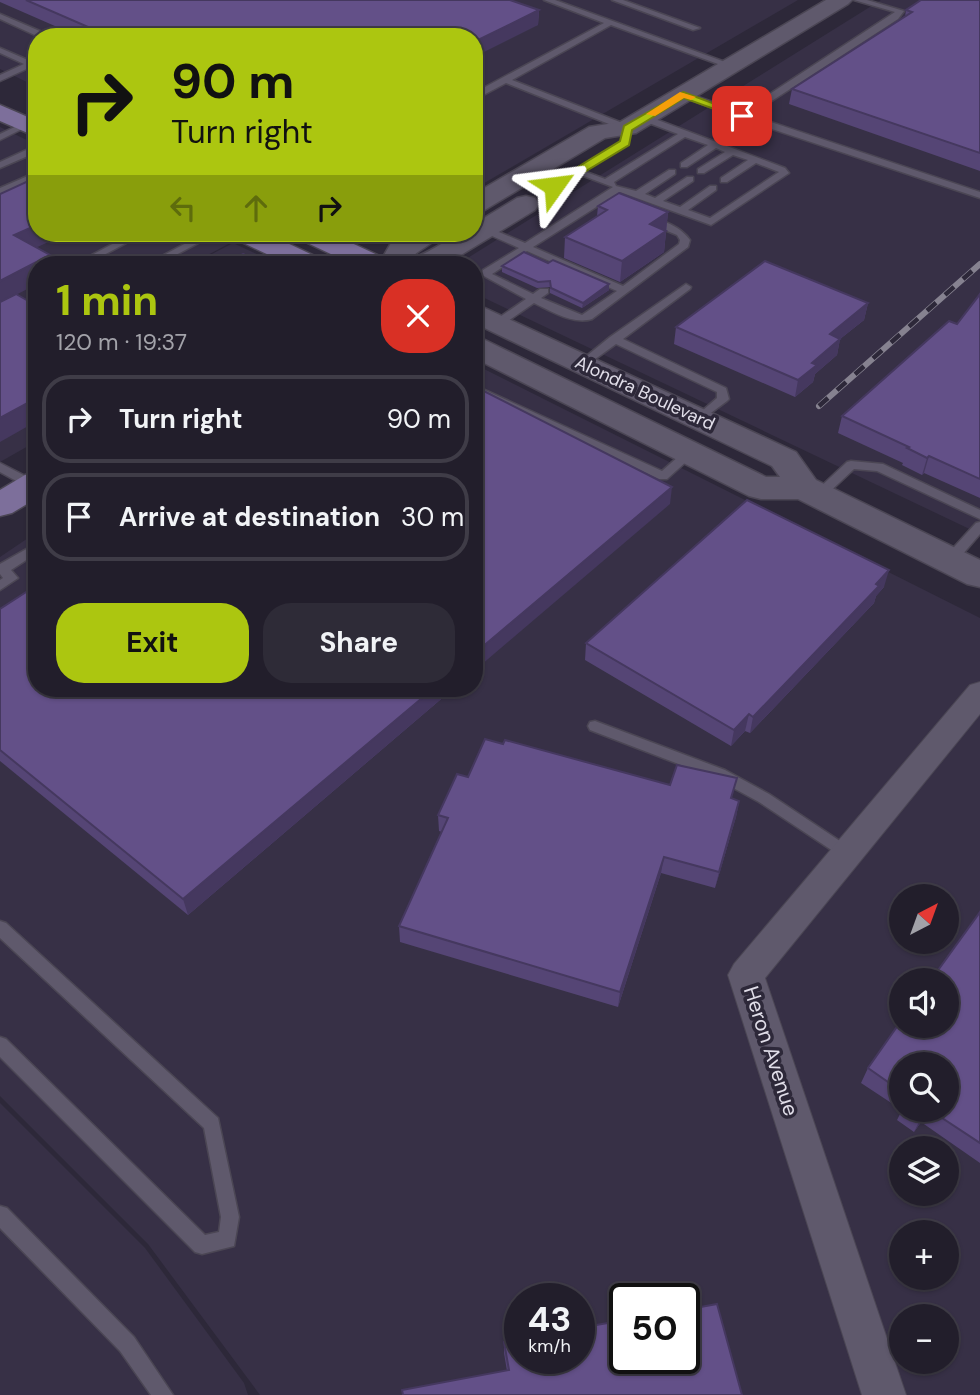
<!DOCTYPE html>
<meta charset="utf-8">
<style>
body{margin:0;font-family:"DM Sans",sans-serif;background:#2e2b37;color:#f1f3f6;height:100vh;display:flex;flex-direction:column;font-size:26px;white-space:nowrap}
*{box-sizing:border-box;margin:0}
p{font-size:23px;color:#a2a2a9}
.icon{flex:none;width:38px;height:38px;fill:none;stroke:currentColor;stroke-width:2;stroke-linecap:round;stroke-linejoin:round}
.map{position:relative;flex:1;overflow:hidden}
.side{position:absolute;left:28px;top:256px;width:455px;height:441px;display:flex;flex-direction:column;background:#221e2b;border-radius:28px;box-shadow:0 2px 5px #0004,0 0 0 2px #3f3c47}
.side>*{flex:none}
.top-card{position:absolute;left:28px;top:28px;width:455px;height:214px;border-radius:28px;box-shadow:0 2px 5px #0004,0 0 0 2px #3f3c47;background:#acc610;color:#111;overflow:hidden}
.needle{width:46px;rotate:41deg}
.tools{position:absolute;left:889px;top:884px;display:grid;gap:14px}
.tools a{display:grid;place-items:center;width:70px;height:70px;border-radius:50%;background:#221e2b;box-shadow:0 2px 5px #0004,0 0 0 2px #3f3c47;font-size:35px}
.speed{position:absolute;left:504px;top:1283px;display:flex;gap:14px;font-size:35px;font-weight:700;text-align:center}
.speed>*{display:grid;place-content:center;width:91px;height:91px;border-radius:50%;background:#221e2b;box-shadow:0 2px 5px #0004,0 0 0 2px #3f3c47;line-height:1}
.speed small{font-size:18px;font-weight:400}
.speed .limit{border:4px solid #111;border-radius:10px;background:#fff;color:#111}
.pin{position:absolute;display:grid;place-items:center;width:60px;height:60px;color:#fff;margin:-30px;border-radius:14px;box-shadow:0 4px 10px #0006}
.me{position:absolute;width:77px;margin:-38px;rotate:59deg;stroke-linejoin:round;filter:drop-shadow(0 0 5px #0008)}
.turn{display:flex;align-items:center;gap:24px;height:147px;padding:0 28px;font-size:32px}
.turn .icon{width:91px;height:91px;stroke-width:2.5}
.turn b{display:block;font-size:49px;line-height:60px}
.lanes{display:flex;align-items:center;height:66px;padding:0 28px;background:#0003;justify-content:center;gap:35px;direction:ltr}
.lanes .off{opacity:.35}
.round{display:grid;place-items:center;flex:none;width:74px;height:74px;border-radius:28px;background:#2e2b37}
.headline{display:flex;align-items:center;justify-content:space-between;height:119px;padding:0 28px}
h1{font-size:42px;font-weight:700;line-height:52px;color:#acc610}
.primary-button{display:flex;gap:14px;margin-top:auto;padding:14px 28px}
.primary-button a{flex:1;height:80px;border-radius:28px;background:#acc610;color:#111;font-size:28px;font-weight:700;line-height:80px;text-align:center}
.primary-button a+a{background:#2e2b37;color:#f1f3f6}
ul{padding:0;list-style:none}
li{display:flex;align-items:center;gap:21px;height:88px;margin:0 14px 10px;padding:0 14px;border:4px solid #3f3c47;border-radius:28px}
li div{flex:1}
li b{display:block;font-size:26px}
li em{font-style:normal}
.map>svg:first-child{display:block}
.built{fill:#373046;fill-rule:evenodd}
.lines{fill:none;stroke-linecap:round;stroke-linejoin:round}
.service-casing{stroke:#4b4654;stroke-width:3}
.minor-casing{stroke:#4b4654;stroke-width:2}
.secondary-casing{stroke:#4b4654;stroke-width:3}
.primary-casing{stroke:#4b4654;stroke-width:3}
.service{fill:#5f596c;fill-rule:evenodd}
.minor{fill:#5f596c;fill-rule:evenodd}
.secondary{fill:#5f596c;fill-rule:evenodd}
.primary{fill:#7d6f9b;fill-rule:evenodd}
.rail-casing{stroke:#868290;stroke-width:6}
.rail{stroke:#2d2839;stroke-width:4.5;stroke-dasharray:12;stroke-linecap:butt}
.wall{fill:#554575;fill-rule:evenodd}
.shaded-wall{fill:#45385f}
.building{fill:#635088;stroke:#45385f;stroke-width:2}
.route{fill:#acc610;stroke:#70810a;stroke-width:2}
.slow{fill:#f59e0b}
.labels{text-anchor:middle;stroke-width:7;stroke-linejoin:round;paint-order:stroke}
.street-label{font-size:18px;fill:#e1dee9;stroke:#2d2839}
.near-street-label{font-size:21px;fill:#e1dee9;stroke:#2d2839}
</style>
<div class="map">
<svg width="980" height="1395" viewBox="0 0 980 1395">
<rect width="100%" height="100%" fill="#2d2839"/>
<!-- built -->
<g class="built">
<path d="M0 0H798L474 189V37H37V87L0 69Z"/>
<path d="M881 0H980V534L474 293V264H458Z"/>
<path d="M0 127 37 145V233H214L232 242 191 264H37V441L0 462Z"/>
<path d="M233 243 278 264H193Z"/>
<path d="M474 364 980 618V1395H260L148 1244 0 1096V557L37 532V688H474ZM901 896H947V942H901ZM901 980H947V1026H901ZM901 1064H947V1110H901ZM901 1148H947V1194H901ZM901 1232H947V1278H901ZM520 1298H579V1358H520ZM625 1298H684V1358H625ZM901 1316H947V1362H901Z"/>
<path d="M0 1103 145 1248 244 1383 248 1395H0Z"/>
</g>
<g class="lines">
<defs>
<g id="service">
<path d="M544 0H555L736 66 729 68 611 25 512 80 630 126V130H624L506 83 474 100V93L604 23Z"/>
<path d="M612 0H623L700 28 693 30Z"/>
<path d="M854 0H867L904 11 898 19 750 115 980 192V198L739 118 679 95 686 93 742 112 895 12Z"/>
<path d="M0 14 49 35 50 37H39L0 19Z"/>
<path d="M0 48 37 64V69L31 67 0 81V75L24 64 0 53Z"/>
<path d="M641 116H647L785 168 789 173 711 225 620 192 533 247 623 286 679 244 680 240 677 235 648 223V219C662 218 682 228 690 240L688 247 592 319C573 325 551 311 534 303L502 325H494V321L526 299 482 275 483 270 519 248 481 231V227H487L525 243 613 187 573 172 578 169 605 179 678 134 641 120ZM685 137 708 145 681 163V167H687L716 148 725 152 698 169V173H704L733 155 748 160 721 178V182H727L756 163 779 172 710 218 688 210 716 190V186H710L680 207 663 201 693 181V177H687L655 198 645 194 675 174V170H669L636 191 616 186 614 182ZM527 251 617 291 582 315 541 298 548 293V289H540L533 294 492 274Z"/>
<path d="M23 123 30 125 0 140V134Z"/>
<path d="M37 145V152L0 168V162Z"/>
<path d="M37 172V179L0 194V188Z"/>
<path d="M133 233H145L87 264H75Z"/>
<path d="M205 233H217L159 264H147Z"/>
<path d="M686 284 691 287 690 289 623 339 726 388 729 399 727 401 700 421 694 418 717 398V392L616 344 587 365 583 366 578 363 610 337Z"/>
<path d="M37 297V304L0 322V315Z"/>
<path d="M474 385 662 471 687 449 691 448 697 452 667 479H659L474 392Z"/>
<path d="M851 461 883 464 980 510V519L877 471 854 469 823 498H815L813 495 815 492 847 462Z"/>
<path d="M0 463 37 482V488H29L0 472Z"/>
<path d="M980 522V534L955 563H945L944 560 945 557 976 523Z"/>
<path d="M37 543V553L11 570 18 578 0 590V580L3 578 0 574V564Z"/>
<path d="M595 721 725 770 769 794 852 849 855 853 852 857 847 859 842 857 759 802 715 778 590 730 588 726 590 722Z"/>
<path d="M0 921 6 923 218 1118 239 1217 234 1246 202 1254 195 1252 0 1057V1037L6 1039 205 1235 219 1232 221 1217 204 1128 0 938Z"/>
<path d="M0 1206 7 1208 134 1337 173 1395H151L120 1351 0 1228Z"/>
</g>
<path id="minor" d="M980 682V714L765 978 906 1395H862L728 975 734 964 970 685Z"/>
<g id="secondary">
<path d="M826 0H852L848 4 636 133 605 138 483 211 474 213V194L589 127 620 122Z"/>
<path d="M526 196 535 198 539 204 535 210 446 264H408L412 258C435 252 450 233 474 233V224L517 198Z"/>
<path d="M409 233H441C432 247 415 249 407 264H379L391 243Z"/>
<path d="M474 303 796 452 816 480 980 560V587L967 584 798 499H761L749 496 474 358V337L485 340 766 477H780L772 466 474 323Z"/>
</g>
<g id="primary">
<path d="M0 105 37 121V137L0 121Z"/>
<path d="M232 233H266L319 258 323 264H288L235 239Z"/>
<path d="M296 233H330L384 258 388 264H352L299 239Z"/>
<path d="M37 472V498L12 513 0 516V490L25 475Z"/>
</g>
</defs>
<!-- service casing -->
<use href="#service" class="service-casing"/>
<!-- minor casing -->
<use href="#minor" class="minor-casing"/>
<!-- secondary casing -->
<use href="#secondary" class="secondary-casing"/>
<!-- primary casing -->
<use href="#primary" class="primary-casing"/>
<!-- service -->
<use href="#service" class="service"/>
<!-- minor -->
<use href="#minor" class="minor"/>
<!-- secondary -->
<use href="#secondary" class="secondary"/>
<!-- primary -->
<use href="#primary" class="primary"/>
<defs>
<path id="rail" d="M819 406 980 264"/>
</defs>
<!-- rail casing -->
<use href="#rail" class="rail-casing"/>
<!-- rail -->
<use href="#rail" class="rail"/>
</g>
<!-- wall -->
<g class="wall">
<path d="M0 0H510L539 10 538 25 474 37H80L0 2Z"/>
<path d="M980 0V171L789 104 792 89 905 17 906 10Z"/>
<path d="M598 206 668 212 664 252 620 282 564 258 565 237 597 216Z"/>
<path d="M502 266 609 290 582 308 550 293V287L537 288 502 272Z"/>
<path d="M980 294V498L924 473 922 475 902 465 903 463 838 433 842 416 957 324Z"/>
<path d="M868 303 864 320 840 339 837 355 815 374 813 382 795 397 674 344 676 327Z"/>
<path d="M884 587 876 596 874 603 750 733 745 731 731 746 585 660 586 643Z"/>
<path d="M0 609 454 688 188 915 0 761Z"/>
<path d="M468 777 670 785 739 801 736 817 715 888 661 873 618 1007 400 942 399 926 442 832 439 831 438 815Z"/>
<path d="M980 912V1163L921 1122 914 1132 897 1120 902 1110 861 1083 868 1068ZM901 1064 947 1110H901Z"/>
<path d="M625 1320 507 1371 504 1353V1342Z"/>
</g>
<!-- shaded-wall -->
<g class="shaded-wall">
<path d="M539 10 538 25 474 57V42Z"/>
<path d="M668 212 664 252 620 282 622 261 650 224Z"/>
<path d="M37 225V233H68L20 255 14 235Z"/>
<path d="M50 255 52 264H37V284L8 299 0 313V281Z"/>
<path d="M609 284V290L582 308 583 303Z"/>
<path d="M868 303 864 320 840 339 837 355 815 374 813 382 795 397 798 380 812 363 830 334Z"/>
<path d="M37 398V421L0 442V418Z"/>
<path d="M929 456 924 473 922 475 927 458Z"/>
<path d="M672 487 670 504 474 671V654Z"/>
<path d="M889 570 884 587 876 596 874 603 750 733 753 717Z"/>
<path d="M434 688H454L188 915 183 899Z"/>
<path d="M749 714 745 731 731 746 734 730Z"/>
<path d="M739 801 736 817 715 888 719 872Z"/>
<path d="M664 857 661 873 618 1007 620 992Z"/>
<path d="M927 1110 921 1122 914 1132 921 1118Z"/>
</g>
<!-- building -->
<g class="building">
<path d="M26 0H510L539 10 474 42V37H111Z"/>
<path d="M921 0H980V153L792 89 912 12 906 10Z"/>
<path d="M37 177V225L14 235 50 255 0 281V194Z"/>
<path d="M619 193 668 212 650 224 666 231 622 261 565 237 607 210 598 206Z"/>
<path d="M524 252 548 263 553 260 609 284 583 303 551 288 550 281 538 282 502 266Z"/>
<path d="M243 254 263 264H224Z"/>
<path d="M765 261 868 303 830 334 840 339 812 363 817 365 798 380 676 327Z"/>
<path d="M16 294 37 306V398L0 418V302Z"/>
<path d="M980 294V479L929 456 927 458 907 448 909 447 842 416 949 321 957 324Z"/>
<path d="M474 386 672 487 474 654Z"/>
<path d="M747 500 889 570 876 584 879 586 753 717 749 714 734 730 586 643Z"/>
<path d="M37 585V688H434L183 899 0 750V609Z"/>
<path d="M485 739 503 744 505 740 670 785 677 765 737 778 731 798 739 801 719 872 664 857 620 992 399 926 448 818 438 815 457 774 468 777Z"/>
<path d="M980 912V1143L930 1110H947V1064H901V1091L868 1068 901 1021V1026H947V980H931Z"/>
<path d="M909 1110H927L921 1118Z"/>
<path d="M717 1304 742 1395H403L402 1390 509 1370 504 1342 520 1339V1358H579V1328L625 1320V1358H684V1310Z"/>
</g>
<!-- route -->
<path class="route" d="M683 92 747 116 739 118 684 98 632 130 629 145 558 188H550V184L620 141 624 126Z"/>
<!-- slow -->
<path class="slow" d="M680 92 696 97 691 100 684 98 655 116 646 114Z"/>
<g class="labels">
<!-- street labels -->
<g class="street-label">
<text transform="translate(645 393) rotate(25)" y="6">Alondra Boulevard</text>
</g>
<!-- near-street labels -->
<g class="near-street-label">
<text transform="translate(771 1051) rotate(72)" y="7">Heron Avenue</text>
</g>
</g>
</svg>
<div class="tools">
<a><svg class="needle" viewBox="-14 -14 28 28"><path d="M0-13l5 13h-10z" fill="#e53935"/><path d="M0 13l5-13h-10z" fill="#a2a2a9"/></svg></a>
<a><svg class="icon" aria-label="sound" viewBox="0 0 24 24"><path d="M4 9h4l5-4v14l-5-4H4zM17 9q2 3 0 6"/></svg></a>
<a><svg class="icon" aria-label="search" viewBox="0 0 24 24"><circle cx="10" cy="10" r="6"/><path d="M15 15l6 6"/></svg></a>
<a><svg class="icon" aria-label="layers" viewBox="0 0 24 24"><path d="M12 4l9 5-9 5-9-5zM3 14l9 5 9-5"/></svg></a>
<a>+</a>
<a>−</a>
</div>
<div class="speed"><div>43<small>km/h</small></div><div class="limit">50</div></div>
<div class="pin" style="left:742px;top:116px;background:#d93025"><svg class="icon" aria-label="arrive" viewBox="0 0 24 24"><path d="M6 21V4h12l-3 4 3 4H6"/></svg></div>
<svg class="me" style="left:554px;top:186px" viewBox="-20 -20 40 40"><path d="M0-17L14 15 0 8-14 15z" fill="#acc610" stroke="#fff" stroke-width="4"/></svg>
<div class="top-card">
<div class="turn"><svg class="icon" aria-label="right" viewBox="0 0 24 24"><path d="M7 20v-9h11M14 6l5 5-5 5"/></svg><div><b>90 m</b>Turn right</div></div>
<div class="lanes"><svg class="icon off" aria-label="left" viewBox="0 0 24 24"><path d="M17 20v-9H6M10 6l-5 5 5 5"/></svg><svg class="icon off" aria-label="ahead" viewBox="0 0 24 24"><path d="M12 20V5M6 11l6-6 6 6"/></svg><svg class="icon" aria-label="right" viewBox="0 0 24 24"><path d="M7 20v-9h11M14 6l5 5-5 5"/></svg></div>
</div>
<section class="side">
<div class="headline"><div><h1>1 min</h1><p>120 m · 19:37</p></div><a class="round" style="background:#d93025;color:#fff"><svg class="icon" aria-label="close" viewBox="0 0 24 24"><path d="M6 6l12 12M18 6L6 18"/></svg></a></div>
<ul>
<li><svg class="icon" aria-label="right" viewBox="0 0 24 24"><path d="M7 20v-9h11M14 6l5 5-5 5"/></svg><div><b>Turn right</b></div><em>90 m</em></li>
<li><svg class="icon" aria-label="arrive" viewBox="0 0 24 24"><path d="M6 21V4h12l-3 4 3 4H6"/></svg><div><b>Arrive at destination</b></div><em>30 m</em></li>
</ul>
<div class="primary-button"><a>Exit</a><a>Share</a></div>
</section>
</div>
